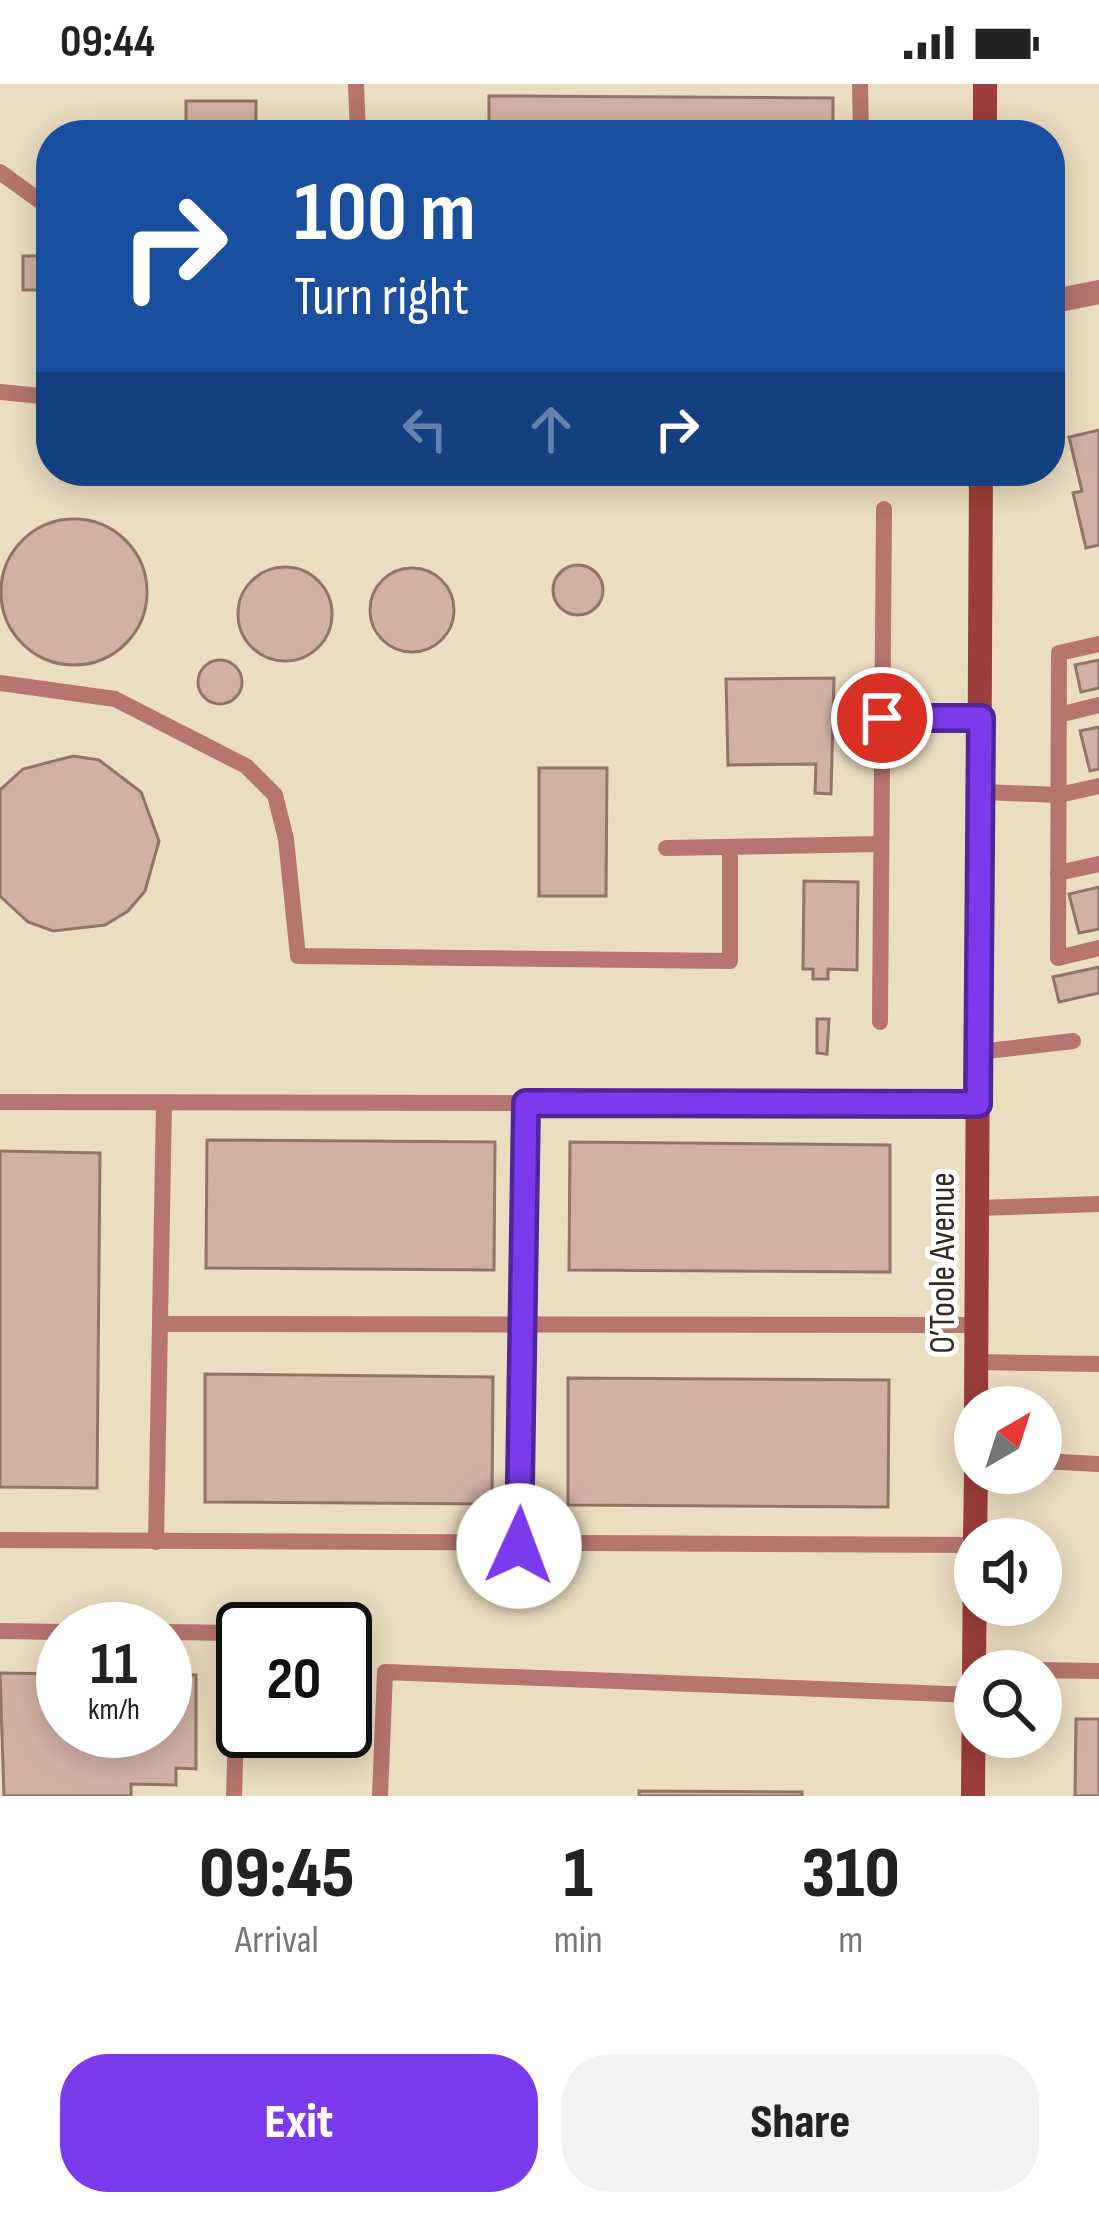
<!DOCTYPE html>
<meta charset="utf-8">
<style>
body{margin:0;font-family:"Sofia Sans Condensed",sans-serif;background:#f2f2f2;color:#222;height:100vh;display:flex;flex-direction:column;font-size:45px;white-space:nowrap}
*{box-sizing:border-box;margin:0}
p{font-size:39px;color:#767676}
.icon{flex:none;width:66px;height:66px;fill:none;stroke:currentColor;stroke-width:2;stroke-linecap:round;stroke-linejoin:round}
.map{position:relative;height:1712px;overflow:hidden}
.panel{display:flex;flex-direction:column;background:#fff;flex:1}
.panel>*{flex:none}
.banner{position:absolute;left:36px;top:36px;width:1029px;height:366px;border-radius:48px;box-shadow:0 6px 30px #0003;background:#1a4fa0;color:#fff;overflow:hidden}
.needle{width:78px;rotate:39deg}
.tools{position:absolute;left:954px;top:1302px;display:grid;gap:24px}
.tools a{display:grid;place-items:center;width:108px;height:108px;border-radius:50%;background:#fff;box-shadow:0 6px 30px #0003;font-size:60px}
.speed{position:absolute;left:36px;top:1518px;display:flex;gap:24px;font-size:60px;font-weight:700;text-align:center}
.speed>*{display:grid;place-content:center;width:156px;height:156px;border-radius:50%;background:#fff;box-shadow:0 6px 30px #0003;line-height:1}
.speed small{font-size:30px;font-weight:400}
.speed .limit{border:6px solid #111;border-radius:18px;background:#fff;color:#111}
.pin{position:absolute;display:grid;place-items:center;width:102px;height:102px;color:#fff;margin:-51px;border:6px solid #fff;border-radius:50%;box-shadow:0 3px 12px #0007}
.me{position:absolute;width:132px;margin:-66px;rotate:2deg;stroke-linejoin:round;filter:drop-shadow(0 0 9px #0008)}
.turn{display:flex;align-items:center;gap:42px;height:252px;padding:0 60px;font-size:54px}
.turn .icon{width:156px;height:156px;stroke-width:2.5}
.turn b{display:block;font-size:84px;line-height:102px}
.lanes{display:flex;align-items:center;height:114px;padding:0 60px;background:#0003;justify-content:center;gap:60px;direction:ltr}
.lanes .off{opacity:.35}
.eta{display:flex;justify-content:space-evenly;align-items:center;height:204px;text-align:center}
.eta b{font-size:72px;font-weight:800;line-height:84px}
.cta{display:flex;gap:24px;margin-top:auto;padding:24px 60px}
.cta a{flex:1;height:138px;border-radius:48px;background:#7c3aed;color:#fff;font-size:48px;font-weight:800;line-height:138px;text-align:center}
.cta a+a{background:#f2f2f2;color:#222}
.status{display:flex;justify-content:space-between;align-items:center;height:84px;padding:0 60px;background:#fff;direction:ltr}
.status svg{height:33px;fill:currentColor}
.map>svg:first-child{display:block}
.building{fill:#d2b1a5;stroke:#927468;stroke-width:3}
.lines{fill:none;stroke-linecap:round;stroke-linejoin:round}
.lane{stroke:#b6756f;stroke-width:16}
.street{stroke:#b6756f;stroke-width:24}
.secondary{stroke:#9b3e3a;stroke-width:24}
.route-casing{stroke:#51269a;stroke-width:30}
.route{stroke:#7c3aed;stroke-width:21}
.labels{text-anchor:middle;stroke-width:10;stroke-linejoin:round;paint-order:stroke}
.street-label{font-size:36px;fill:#312b20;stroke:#fff}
</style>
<div class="status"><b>09:44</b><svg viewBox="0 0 49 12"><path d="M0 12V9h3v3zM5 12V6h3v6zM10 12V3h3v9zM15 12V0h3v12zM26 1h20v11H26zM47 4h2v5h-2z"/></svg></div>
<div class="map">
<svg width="1099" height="1712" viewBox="0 0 1099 1712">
<rect width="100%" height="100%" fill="#ebddc0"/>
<!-- building -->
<g class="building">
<path d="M489 12 833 14V51H489Z"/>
<rect x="186" y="17" width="70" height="34"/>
<path d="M23 172H51V198H42V206H23Z"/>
<path d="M1099 346V461L1086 464 1073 409 1082 407 1069 353Z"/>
<circle cx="74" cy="508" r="73"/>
<circle cx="578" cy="506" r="25"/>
<circle cx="285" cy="530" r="47"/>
<circle cx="412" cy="526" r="42"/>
<circle cx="220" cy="598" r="22"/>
<path d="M1099 576V604L1081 608 1075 581Z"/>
<path d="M834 594 831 710 815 709 816 680 728 681 726 595Z"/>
<path d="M1099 643V685L1090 687 1080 647Z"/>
<path d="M73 672 99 676 141 708 159 757 145 807 128 827 105 841 53 847 28 838 0 812V706L23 685Z"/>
<path d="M539 684H607L606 812H539Z"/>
<path d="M804 797 858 798 857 886 828 885V895H813V885H803Z"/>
<path d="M1099 803V845L1079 849 1069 810Z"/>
<path d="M1099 883V909L1059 918 1053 893Z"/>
<path d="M817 935H829L827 970 817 969Z"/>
<path d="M207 1056 495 1058 494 1186 206 1184Z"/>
<path d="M570 1058 890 1061V1188L569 1186Z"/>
<path d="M0 1067 100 1069 97 1404 0 1403Z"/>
<path d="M205 1290 493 1293 492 1420 205 1418Z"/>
<path d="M568 1294 889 1296 888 1423 568 1421Z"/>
<path d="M0 1589 63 1590V1647H165V1590L196 1591V1685L176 1684V1701L131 1700V1712H4Z"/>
<path d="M1076 1635H1099V1712H1075Z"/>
<path d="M639 1707 802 1708V1712H639Z"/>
</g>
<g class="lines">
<!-- lane -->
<g class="lane">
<path d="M356 0 358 51"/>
<path d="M860 0 861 51"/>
<path d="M0 88 51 125"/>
<path d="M0 308 51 313"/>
<path d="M1099 560 1059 569 1058 874 1099 864"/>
<path d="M0 599 115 615 246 682 275 711 286 755 298 872 730 877V764"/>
<path d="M1059 631 1099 621"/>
<path d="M882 634H981"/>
<path d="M981 708 1059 711 1099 702"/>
<path d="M666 764 881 760"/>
<path d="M1058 789 1099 780"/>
<path d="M880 938 884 425"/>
<path d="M979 968 1073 957"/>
<path d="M0 1018 978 1020"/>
<path d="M978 1124 1099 1120"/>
<path d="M163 1240 977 1241"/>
<path d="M976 1278 1099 1280"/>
<path d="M1041 1377 1099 1380"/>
<path d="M0 1456 975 1461"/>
<path d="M156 1458 164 1019"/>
<path d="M519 1462 526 1019"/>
<path d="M0 1547 63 1548"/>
<path d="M165 1548 239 1549 234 1712"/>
<path d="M974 1585 1099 1587"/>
<path d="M380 1712 385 1588 974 1611"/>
</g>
<!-- street -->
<path class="street" d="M1050 218 1099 208"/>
<!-- secondary -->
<g class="secondary">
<path d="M985 51V0"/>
<path d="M976 1323 981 387"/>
<path d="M975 1455 976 1389"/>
<path d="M973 1712 975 1469"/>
</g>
</g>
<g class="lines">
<defs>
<path id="route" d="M519 1462 526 1019 978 1020 981 634H882"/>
</defs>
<!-- route casing -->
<use href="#route" class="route-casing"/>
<!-- route -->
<use href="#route" class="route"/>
</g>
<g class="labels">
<!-- street labels -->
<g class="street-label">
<text transform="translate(941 1179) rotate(-90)" y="13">O’Toole Avenue</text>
</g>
</g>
</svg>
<div class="tools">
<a><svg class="needle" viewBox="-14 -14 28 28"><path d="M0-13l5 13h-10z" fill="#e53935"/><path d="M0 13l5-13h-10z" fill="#767676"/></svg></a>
<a><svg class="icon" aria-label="sound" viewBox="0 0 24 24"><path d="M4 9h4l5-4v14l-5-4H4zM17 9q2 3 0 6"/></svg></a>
<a><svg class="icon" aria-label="search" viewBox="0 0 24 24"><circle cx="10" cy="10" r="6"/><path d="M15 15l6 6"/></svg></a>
</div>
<div class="speed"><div>11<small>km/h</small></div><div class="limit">20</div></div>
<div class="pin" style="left:882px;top:634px;background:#d93025"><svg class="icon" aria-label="arrive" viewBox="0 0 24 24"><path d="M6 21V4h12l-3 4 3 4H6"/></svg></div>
<svg class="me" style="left:519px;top:1462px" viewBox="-20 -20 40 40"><circle r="19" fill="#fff"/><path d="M0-13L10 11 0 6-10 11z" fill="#7c3aed"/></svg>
<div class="banner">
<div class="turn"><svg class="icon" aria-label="right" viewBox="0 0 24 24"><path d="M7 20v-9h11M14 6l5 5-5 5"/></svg><div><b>100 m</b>Turn right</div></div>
<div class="lanes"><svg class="icon off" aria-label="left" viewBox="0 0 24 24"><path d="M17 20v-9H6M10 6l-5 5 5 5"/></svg><svg class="icon off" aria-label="ahead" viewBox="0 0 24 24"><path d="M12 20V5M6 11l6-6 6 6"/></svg><svg class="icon" aria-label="right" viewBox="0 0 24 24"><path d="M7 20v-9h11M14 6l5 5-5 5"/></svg></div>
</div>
</div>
<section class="panel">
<div class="eta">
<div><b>09:45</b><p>Arrival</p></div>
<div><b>1</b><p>min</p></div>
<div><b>310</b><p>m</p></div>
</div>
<div class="cta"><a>Exit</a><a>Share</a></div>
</section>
